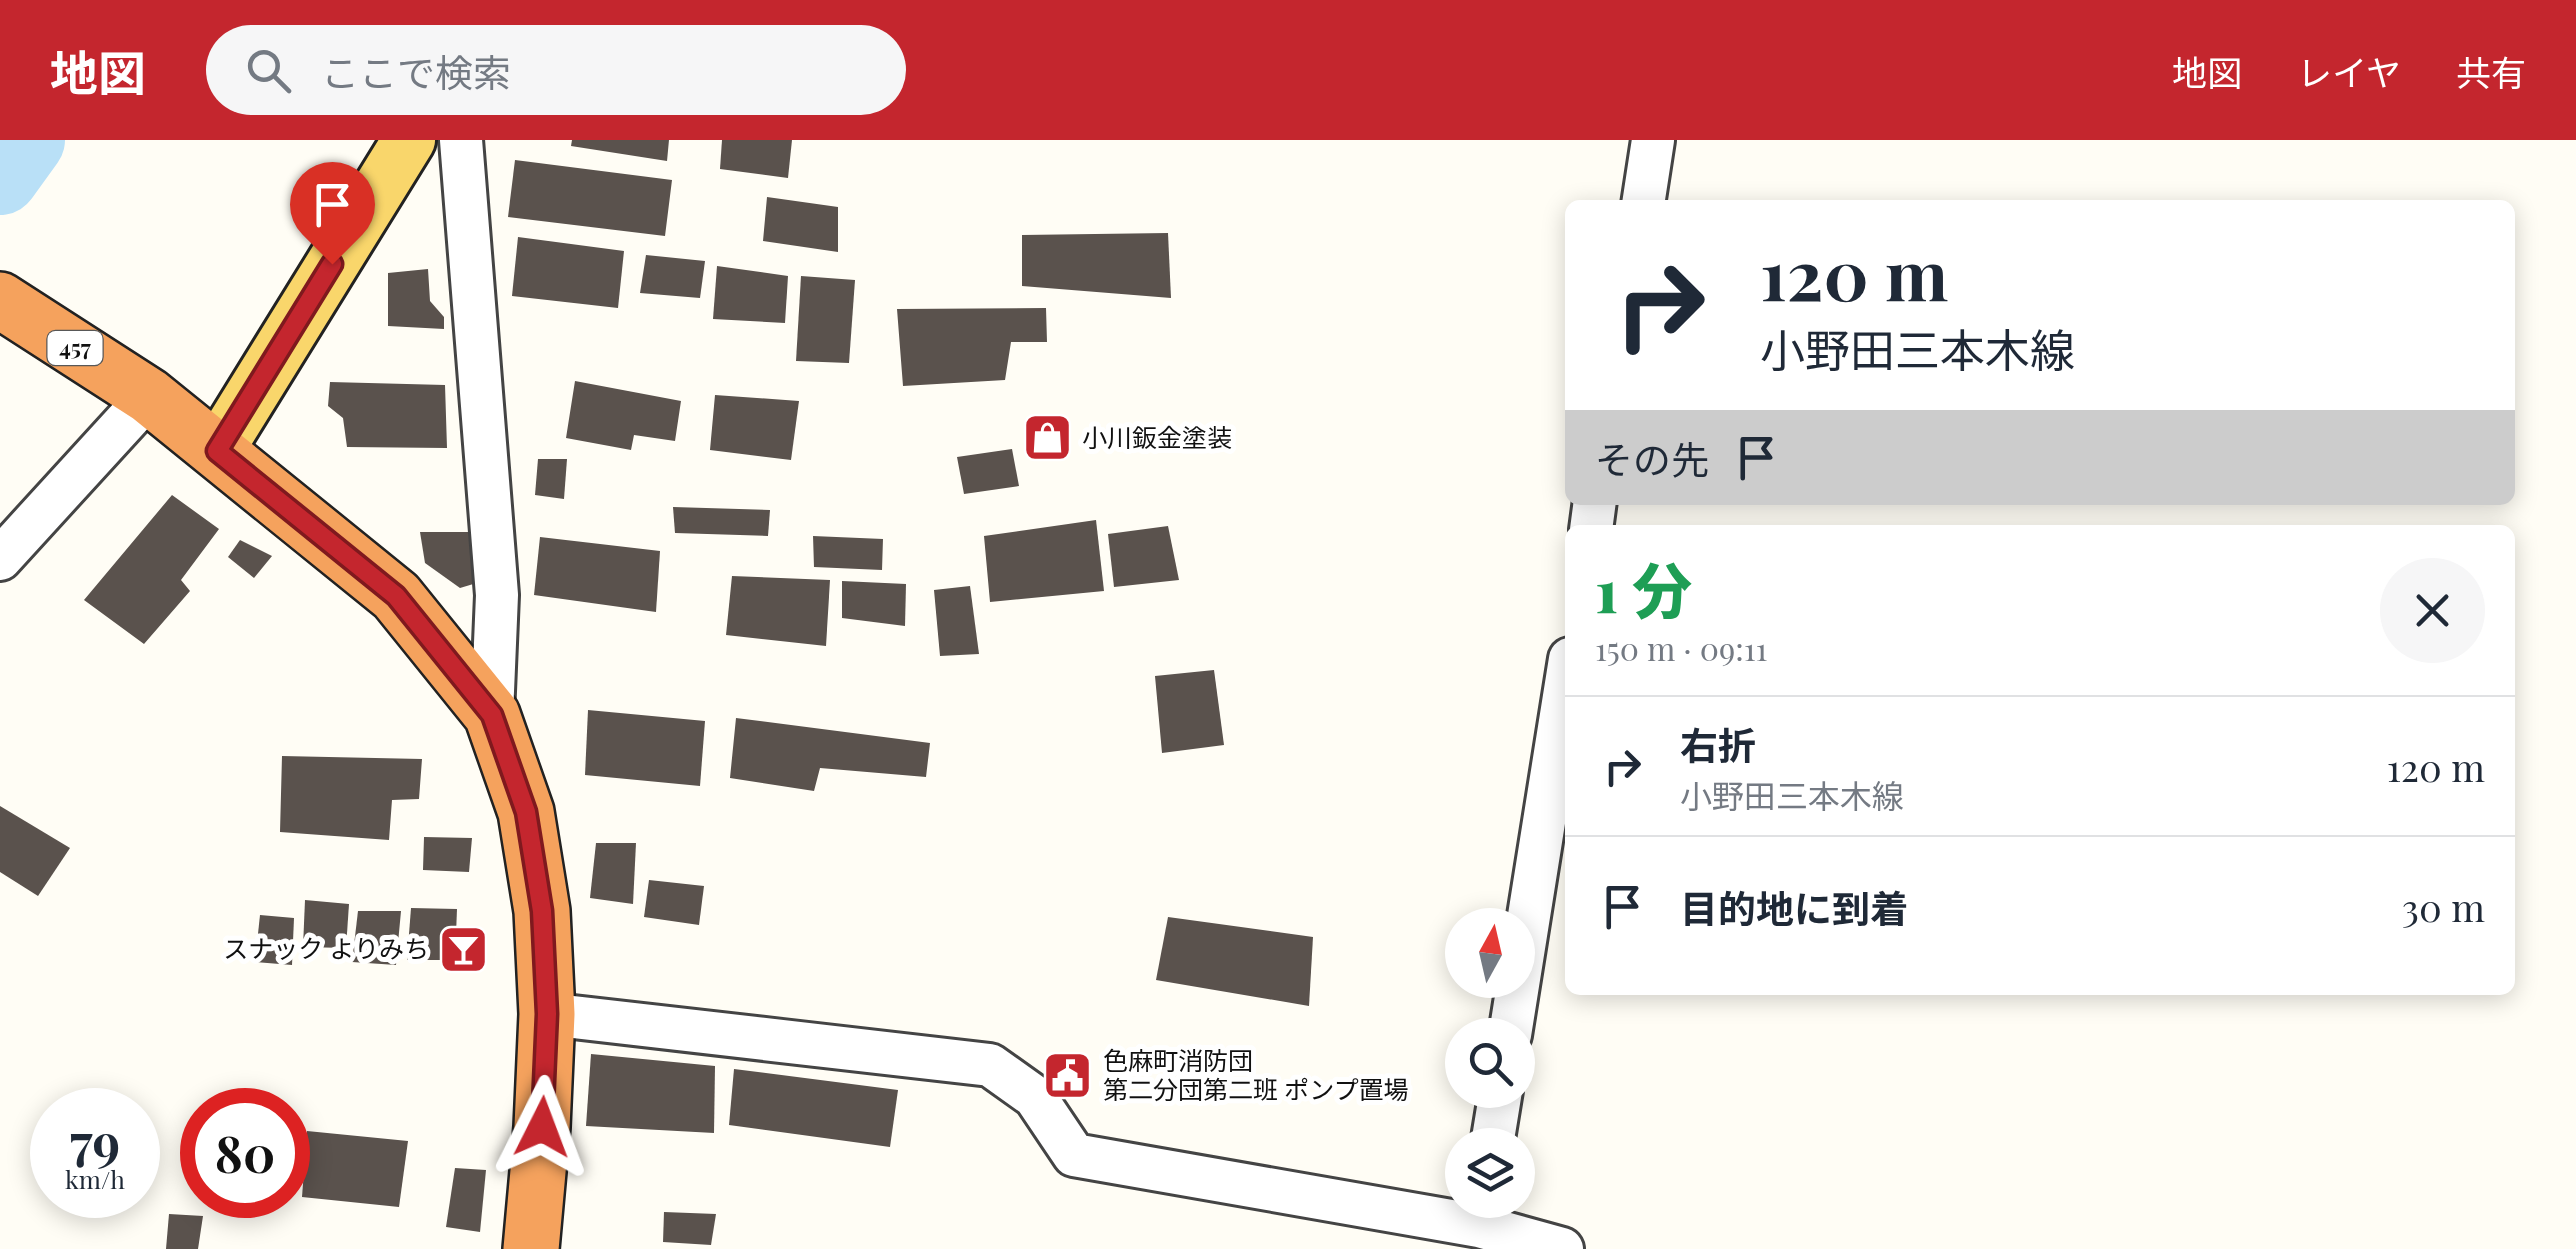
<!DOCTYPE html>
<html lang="ja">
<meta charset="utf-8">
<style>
body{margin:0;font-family:"Playfair Display","Noto Sans JP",serif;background:#f6f6f7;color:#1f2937;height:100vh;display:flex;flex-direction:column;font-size:38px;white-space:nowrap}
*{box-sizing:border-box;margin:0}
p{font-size:32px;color:#747a83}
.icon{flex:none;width:55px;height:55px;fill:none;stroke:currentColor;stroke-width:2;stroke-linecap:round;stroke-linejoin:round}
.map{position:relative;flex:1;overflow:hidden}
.drawer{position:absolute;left:1565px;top:385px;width:950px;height:470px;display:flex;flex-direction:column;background:#fff;border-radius:15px;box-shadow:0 5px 25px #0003}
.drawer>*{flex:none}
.guide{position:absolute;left:1565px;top:60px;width:950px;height:305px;border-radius:15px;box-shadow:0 5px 25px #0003;background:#fff;color:#1f2937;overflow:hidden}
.needle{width:65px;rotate:8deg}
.tools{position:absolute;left:1445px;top:768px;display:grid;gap:20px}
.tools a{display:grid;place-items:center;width:90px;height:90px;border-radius:50%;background:#fff;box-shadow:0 5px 25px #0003;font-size:50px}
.speed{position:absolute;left:30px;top:948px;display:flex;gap:20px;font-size:50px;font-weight:700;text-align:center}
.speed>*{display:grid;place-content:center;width:130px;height:130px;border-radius:50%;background:#fff;box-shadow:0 5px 25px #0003;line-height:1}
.speed small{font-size:25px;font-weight:400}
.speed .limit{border:15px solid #d22;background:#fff;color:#111}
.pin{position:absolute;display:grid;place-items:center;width:85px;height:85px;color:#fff;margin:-102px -42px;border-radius:50% 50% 50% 0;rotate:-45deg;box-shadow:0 0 10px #0007}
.pin .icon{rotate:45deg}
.me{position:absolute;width:110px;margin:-55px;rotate:3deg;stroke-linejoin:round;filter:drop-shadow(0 0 8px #0008)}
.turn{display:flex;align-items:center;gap:35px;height:210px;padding:0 30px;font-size:45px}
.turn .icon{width:130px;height:130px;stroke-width:2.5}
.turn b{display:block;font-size:70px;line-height:85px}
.then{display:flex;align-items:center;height:95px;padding:0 30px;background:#0003;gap:20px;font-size:38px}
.round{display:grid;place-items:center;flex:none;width:105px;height:105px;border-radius:52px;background:#f6f6f7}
.summary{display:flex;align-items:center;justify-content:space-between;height:170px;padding:0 30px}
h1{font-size:60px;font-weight:800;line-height:75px;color:#1e9e55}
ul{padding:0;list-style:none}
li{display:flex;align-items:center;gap:30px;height:140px;padding:0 30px;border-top:2px solid #e0e1e3}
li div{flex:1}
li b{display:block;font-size:38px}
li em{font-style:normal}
header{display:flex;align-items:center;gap:60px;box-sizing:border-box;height:140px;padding:0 50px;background:#c4262e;color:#fff}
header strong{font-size:48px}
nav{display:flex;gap:55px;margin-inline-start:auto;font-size:35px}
.search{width:700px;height:90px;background:#f6f6f7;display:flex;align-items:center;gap:25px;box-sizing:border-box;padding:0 35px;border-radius:55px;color:#747a83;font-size:38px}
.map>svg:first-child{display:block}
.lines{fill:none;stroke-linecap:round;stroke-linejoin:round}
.river{stroke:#b9e0f7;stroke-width:78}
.building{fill:#5a524d}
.minor-casing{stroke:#444;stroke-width:48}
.major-casing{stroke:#222;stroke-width:58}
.highway-casing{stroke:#222;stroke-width:60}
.minor{stroke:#fff;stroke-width:42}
.major{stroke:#f9d66b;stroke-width:52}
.highway{stroke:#f5a25d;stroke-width:55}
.route-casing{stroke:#7f191e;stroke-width:25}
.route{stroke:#c4262e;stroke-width:18}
.labels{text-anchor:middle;stroke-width:10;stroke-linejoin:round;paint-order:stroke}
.shield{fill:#fff;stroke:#585858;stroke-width:2.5}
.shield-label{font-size:22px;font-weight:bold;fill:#111}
.poi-label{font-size:25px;fill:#111;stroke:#fff;text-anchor:start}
</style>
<header>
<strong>地図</strong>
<div class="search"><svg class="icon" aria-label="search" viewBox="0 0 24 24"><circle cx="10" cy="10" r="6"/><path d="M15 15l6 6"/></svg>ここで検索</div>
<nav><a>地図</a><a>レイヤ</a><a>共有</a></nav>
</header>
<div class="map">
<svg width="2576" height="1109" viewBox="0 0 2576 1109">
<rect width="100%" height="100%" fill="#fffdf5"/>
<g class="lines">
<!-- river -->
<path class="river" d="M0 36 26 0"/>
</g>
<!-- building -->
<g class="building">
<path d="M572 0H669L667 21 571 6Z"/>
<path d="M722 0H792L788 38 720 29Z"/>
<path d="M515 20 672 40 665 96 508 77Z"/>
<path d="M767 57 838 67V112L763 101Z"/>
<path d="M1168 93 1171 158 1022 146V95Z"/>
<path d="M518 97 624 111 618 168 512 156Z"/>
<path d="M646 115 705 121 700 158 640 153Z"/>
<path d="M717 126 788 136 785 183 713 179Z"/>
<path d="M428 129 430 161 444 177V189L388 186V133Z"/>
<path d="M801 136 855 140 849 223 796 221Z"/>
<path d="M1046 168 1047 202H1011L1005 240 903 246 897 169Z"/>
<path d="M575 241 681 261 675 301 634 295 631 310 566 298Z"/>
<path d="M330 242 445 245 447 308 347 307 343 278 328 266Z"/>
<path d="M715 255 799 261 791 320 710 310Z"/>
<path d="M1012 309 1019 346 964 354 957 317Z"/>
<path d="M538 319H567L564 359 535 355Z"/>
<path d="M172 355 219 389 181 440 190 451 144 504 84 460Z"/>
<path d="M673 367 770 370 768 396 675 393Z"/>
<path d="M1096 380 1104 451 990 462 984 396Z"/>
<path d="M1168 386 1179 440 1114 447 1108 394Z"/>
<path d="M420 392H472L480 442 460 448 425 423Z"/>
<path d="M813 396 883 399 882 430 814 427Z"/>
<path d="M540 397 660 411 656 472 534 455Z"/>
<path d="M240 400 272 416 254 438 228 417Z"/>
<path d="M732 436 830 440 826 506 726 495Z"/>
<path d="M842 441 906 444 905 486 842 478Z"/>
<path d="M970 446 979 514 940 516 934 450Z"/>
<path d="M1214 530 1224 605 1162 613 1155 536Z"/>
<path d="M588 570 705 581 700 646 585 635Z"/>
<path d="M736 578 930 603 926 637 820 628 814 651 730 638Z"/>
<path d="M282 616 422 619 419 659 392 660 389 700 280 692Z"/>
<path d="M0 666 70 708 38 756 0 732Z"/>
<path d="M424 697 472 698 469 732 423 730Z"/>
<path d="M596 703H636L633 764 590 758Z"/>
<path d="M649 740 704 746 699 785 644 777Z"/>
<path d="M305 760 349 764 346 808 303 807Z"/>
<path d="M411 768 457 769 455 820H407Z"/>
<path d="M358 771H401L396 825 352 822Z"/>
<path d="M260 775 294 778 292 825 255 822Z"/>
<path d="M1168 777 1313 797 1309 866 1156 840Z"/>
<path d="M591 914 715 926 714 993 586 986Z"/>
<path d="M734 929 898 950 890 1007 729 985Z"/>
<path d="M307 991 408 1001 399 1067 302 1057Z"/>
<path d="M455 1028 486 1030 480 1092 446 1087Z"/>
<path d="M664 1072 716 1074 711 1105 663 1102Z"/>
<path d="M169 1074 203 1076 198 1109H166Z"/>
</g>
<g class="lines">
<defs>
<g id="minor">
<path d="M461 0 497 455 492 575"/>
<path d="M1643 65 1653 0"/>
<path d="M1591 390 1595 360"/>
<path d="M0 419 149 256"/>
<path d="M547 874 990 925 1035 957 1074 1015 1479 1086 1562 1109"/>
<path d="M1510 895 1570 519"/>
<path d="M1492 1005 1501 950"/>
</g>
<path id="major" d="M217 311 409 0"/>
<path id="highway" d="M0 160 149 256 396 456 492 575 526 672 542 771 547 874 542 987 531 1109"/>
</defs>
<!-- minor casing -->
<use href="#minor" class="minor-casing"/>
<!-- major casing -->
<use href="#major" class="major-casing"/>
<!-- highway casing -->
<use href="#highway" class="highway-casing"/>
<!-- minor -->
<use href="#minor" class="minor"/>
<!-- major -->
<use href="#major" class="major"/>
<!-- highway -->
<use href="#highway" class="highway"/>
</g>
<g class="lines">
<defs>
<path id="route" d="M332 124 217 311 396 456 492 575 526 672 542 771 547 874 542 987"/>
</defs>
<!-- route casing -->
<use href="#route" class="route-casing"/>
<!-- route -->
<use href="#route" class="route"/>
</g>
<!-- icons -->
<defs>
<symbol id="shop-square" viewBox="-11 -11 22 22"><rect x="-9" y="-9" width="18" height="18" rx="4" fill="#c4262e" stroke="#fff"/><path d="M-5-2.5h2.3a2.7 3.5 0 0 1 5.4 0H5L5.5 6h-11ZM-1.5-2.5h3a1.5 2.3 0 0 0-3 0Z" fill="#fff"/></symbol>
<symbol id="bar-square" viewBox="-11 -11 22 22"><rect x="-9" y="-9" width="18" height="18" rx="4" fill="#c4262e" stroke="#fff"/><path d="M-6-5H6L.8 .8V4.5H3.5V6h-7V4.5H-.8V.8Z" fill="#fff"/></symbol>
<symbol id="civic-square" viewBox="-11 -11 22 22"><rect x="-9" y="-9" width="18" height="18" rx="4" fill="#c4262e" stroke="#fff"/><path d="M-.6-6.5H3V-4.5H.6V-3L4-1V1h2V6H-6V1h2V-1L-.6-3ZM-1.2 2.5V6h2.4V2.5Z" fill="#fff"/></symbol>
</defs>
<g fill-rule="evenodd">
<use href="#shop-square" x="1020" y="270" width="55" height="55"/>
<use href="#bar-square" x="436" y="782" width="55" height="55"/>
<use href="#civic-square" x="1040" y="908" width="55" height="55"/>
</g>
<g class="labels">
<!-- shield labels -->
<rect class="shield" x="47.5" y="191" width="55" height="34" rx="8"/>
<g class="shield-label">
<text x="75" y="216">457</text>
</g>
<!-- poi labels -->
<g class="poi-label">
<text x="1082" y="307">小川鈑金塗装</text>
<text x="429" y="818" text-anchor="end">スナック よりみち</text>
<text x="1103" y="930">色麻町消防団<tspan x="1103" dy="29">第二分団第二班 ポンプ置場</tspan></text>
</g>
</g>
</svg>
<div class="tools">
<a><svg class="needle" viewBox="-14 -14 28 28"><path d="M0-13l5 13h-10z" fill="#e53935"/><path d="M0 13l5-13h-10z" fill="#747a83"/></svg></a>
<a><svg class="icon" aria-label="search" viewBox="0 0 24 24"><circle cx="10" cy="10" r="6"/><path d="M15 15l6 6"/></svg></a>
<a><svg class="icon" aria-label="layers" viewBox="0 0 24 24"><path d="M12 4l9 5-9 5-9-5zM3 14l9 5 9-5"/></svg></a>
</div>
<div class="speed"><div>79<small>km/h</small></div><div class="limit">80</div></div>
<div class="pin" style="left:332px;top:124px;background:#d93025"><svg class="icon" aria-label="arrive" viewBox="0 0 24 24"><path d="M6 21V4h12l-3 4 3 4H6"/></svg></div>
<svg class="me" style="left:542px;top:987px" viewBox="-20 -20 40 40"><path d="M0-17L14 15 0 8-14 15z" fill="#c4262e" stroke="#fff" stroke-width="4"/></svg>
<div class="guide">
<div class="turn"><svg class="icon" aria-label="right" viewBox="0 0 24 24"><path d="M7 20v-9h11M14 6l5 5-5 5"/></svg><div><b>120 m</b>小野田三本木線</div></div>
<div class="then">その先<svg class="icon" aria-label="arrive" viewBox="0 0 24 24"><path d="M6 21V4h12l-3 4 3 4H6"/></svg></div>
</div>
<section class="drawer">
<div class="summary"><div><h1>1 分</h1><p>150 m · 09:11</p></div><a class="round"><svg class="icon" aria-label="close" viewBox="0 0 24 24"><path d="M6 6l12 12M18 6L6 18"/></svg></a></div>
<ul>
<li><svg class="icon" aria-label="right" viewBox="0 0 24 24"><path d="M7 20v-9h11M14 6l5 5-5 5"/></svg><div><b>右折</b><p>小野田三本木線</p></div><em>120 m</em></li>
<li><svg class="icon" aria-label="arrive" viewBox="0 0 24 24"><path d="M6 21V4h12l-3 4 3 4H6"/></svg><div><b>目的地に到着</b></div><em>30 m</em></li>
</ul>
</section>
</div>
